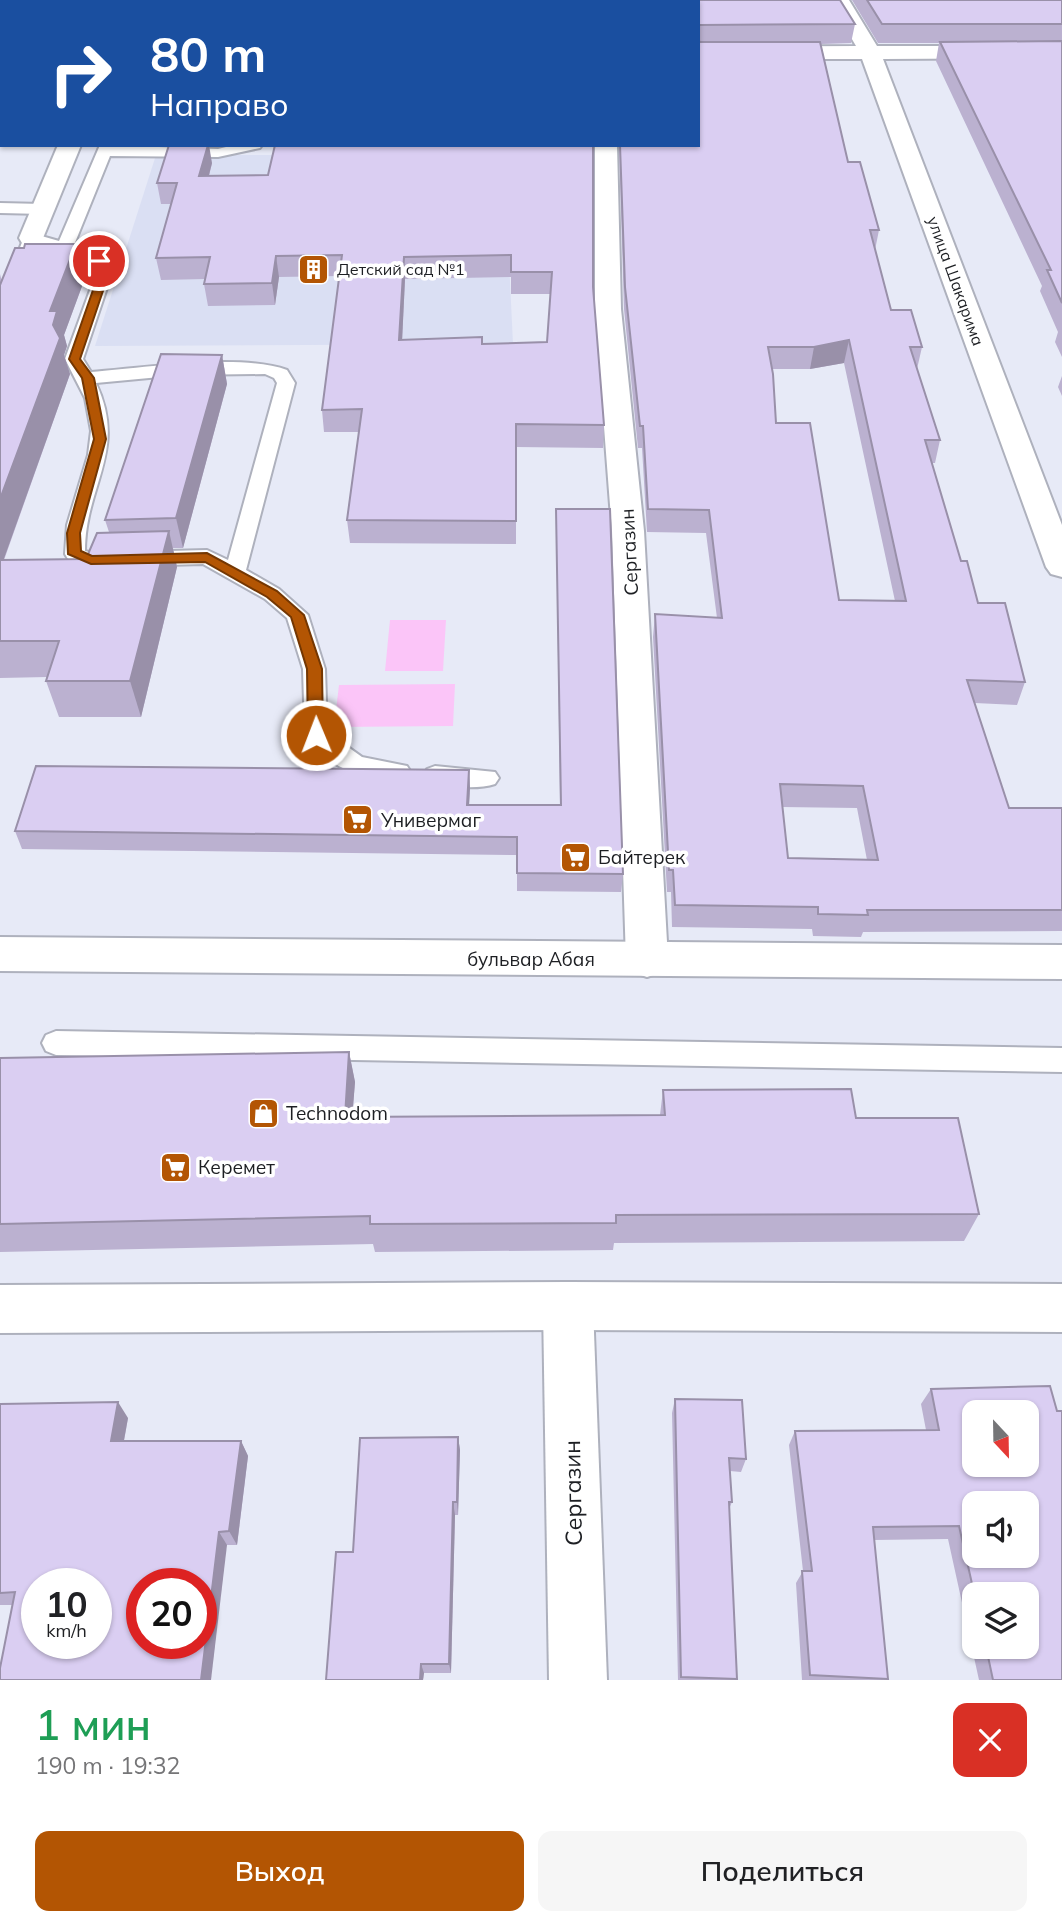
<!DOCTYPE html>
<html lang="ru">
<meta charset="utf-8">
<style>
body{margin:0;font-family:Mulish,sans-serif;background:#f6f6f6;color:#202124;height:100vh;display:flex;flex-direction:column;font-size:26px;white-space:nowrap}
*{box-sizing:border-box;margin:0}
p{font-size:23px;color:#757577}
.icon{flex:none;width:38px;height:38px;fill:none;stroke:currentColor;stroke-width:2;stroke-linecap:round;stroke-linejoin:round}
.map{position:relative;height:1680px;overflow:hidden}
.details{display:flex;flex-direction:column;background:#fff;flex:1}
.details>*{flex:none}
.guide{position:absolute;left:0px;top:0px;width:700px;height:147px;box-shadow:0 2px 5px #0004;background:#1a4fa0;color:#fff;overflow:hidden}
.needle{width:46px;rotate:158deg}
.controls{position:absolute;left:962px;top:1400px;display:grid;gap:14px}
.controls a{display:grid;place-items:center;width:77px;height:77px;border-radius:14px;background:#fff;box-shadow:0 2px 5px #0004;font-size:35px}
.speed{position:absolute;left:21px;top:1568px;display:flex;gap:14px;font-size:35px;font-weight:700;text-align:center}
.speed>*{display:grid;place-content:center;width:91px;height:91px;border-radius:50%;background:#fff;box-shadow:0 2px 5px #0004;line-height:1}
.speed small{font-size:18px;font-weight:400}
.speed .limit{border:10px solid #d22;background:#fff;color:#111}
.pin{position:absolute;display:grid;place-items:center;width:60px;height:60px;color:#fff;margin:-30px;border:4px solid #fff;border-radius:50%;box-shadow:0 2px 7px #0007}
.me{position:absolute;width:77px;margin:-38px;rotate:359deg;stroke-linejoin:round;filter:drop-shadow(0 0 5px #0008)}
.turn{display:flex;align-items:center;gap:24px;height:147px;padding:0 35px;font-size:32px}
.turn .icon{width:91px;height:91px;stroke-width:2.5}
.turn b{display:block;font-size:49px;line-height:60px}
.round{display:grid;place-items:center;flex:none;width:74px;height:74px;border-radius:14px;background:#f6f6f6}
.headline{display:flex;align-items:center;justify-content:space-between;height:119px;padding:0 35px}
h1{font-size:42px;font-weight:600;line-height:52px;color:#1e9e55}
.action{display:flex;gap:14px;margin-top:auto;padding:14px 35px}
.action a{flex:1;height:80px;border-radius:14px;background:#b35503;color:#fff;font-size:28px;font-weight:600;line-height:80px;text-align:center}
.action a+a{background:#f6f6f6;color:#202124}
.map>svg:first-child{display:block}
.built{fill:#dadff3}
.green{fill:#fbc5f8}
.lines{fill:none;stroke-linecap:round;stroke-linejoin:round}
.service-casing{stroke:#aeb1bd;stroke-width:4}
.minor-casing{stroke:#aeb1bd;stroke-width:4}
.secondary-casing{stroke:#aeb1bd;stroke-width:4}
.service{fill:#fff;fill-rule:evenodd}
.minor{fill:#fff;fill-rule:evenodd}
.secondary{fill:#fff;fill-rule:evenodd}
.wall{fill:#bbb1d0;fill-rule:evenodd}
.shaded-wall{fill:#9990a9}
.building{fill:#dacef2;stroke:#9990a9;stroke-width:2;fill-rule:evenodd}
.route{fill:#b35503;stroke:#743702;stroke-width:2}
.labels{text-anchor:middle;stroke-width:7;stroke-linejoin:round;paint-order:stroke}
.far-poi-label{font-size:16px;fill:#1d1f23;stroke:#fff;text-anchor:start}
.far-street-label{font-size:16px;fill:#1d1f23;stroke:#fff}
.street-label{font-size:19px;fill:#1d1f23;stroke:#fff}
.poi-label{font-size:19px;fill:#1d1f23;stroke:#fff;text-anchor:start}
.near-street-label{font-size:23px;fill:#1d1f23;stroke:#fff}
</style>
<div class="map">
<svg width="1062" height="1680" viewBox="0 0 1062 1680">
<rect width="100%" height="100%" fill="#e7eaf7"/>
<!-- built -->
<path class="built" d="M156 155H391L507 219 513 344 95 346Z"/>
<!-- green -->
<g class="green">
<path d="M390 620H446L443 671H385Z"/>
<path d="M455 684 453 726 334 727 339 685Z"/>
</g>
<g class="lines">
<defs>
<g id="service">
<rect x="159" y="0" width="12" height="2"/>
<path d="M387 0H399L386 2Z"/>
<path d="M100 145 218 149 234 145H262L260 148 218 157 110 156 74 245 97 252 113 270 83 359 91 372C143 368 240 353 287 370L295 383 246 570 279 589 308 615 325 669 327 732 362 757 407 766 411 772 407 778C374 788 322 765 305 735L303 669 287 618 265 599 203 564 91 567 68 559 65 554 67 525 88 455 91 431 85 398 65 359 97 271 85 258 36 245 9 319 0 324V297L25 235 31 233 59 241ZM265 374 274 378 277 383 228 560 207 550 93 553 85 551C85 485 128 451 96 383L181 375Z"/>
<path d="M0 203 43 204 51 209 43 214 0 213Z"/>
<path d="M435 766 495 772 499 778 495 784C477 790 445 787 427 781L423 775 427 769Z"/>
<path d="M56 1031 1062 1048V1072L56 1055 46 1051 42 1043 46 1035Z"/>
</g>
<g id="minor">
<path d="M122 0H142L121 2Z"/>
<path d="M829 0H849L877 46H1062V58L883 59 1062 525V577L1051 574 1046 567 862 59H698V47L856 46Z"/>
<path d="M58 145H81L43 238 40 243 31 245 22 243 19 238Z"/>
<path d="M595 145H617L621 309 644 531 668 960 662 972 647 977 632 972 626 960 612 531 595 309Z"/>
<path d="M568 1282 585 1289 593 1306 607 1680H549L543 1306 551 1289Z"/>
</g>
<g id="secondary">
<path d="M0 937 1062 945V979L0 971Z"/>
<path d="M568 1282 1062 1284V1332L568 1330 0 1333V1285Z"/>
</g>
</defs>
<!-- service casing -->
<use href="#service" class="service-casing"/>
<!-- minor casing -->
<use href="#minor" class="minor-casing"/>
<!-- secondary casing -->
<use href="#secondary" class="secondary-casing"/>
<!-- service -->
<use href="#service" class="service"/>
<!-- minor -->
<use href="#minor" class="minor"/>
<!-- secondary -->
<use href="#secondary" class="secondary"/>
</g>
<!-- wall -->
<g class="wall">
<path d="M852 0H1062V357L1055 342 1058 332 1040 291 1042 286 936 61 939 43H878Z"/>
<path d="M698 2 855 24 851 43 821 44 848 162 879 230 875 250 891 310 922 347 917 369 940 440 935 463H932L961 561 978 603 1025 682 1017 705 975 703 1009 808H1062V931L863 932 861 937 813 936 812 929 672 927 671 892H667L653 637 655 614 717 618 706 533 647 532 642 448H638L624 309 619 145H698ZM844 363 895 601 839 600 776 423 772 369H810ZM782 807 857 808 867 860 788 858Z"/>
<path d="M275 145 593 287 604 425 603 448 516 447V544L350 543 347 520 359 432H324L322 410 339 276 279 277 275 305 208 306 204 284 205 279 161 280 156 258 171 204H161L157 183 212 163 209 176 268 175ZM511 277V294H551L547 342 482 344 402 340 405 279Z"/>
<path d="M0 274 2 282 85 278 64 335 67 346 64 355 70 374 4 560 86 559 109 532 105 520 222 355 227 384 183 548H173L177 567 141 717H59L46 681 47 677 0 678Z"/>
<path d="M1062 376V396L1058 387Z"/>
<path d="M556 509 623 874 621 892 517 891V855L22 849 15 831 469 770 470 788 469 805H560Z"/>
<path d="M349 1052 355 1082 352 1117 660 1115 663 1090 856 1118 979 1214 964 1241 614 1243 613 1250 375 1252 373 1244 0 1252V1058Z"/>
<path d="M931 1389 1062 1680H979L948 1539 874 1540 888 1679 887 1680H802L796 1583 803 1571 789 1445 795 1431 926 1430 921 1404ZM975 1594 1027 1647H975Z"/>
<path d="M675 1399 746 1459 741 1472 730 1471 732 1502 729 1509 736 1680H678L672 1413Z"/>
<path d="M0 1404 128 1418 124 1441H241L248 1456 237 1545H227L13 1605H0Z"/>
<path d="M458 1437 460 1450 458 1515H455L451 1673H424L423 1680H326L353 1552Z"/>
</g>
<!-- shaded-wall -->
<g class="shaded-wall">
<path d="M28 0H54L53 2H27Z"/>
<path d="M2 41V86L0 88V43Z"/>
<path d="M208 145H209L212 163 203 198 199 176Z"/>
<path d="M76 244 85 278 64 335 67 346 64 355 70 374 2 564 0 581V499L50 311Z"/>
<path d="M276 256 279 277 275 305 272 283Z"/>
<path d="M404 257 405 279 401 363 399 340Z"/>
<path d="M849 340 844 363 810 369 814 347Z"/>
<path d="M222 355 227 384 183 548 176 518Z"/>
<path d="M169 531 177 567 141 717 130 681Z"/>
<path d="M469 770 470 788 468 823 467 805Z"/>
<path d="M349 1052 355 1082 350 1146 345 1117Z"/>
<path d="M118 1402 128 1418 121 1456 111 1441Z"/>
<path d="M458 1437 460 1450 458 1515 457 1502Z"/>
<path d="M241 1441 248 1456 237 1545 229 1531Z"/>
<path d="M453 1502 455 1515 451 1673 449 1664Z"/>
<path d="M219 1532 227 1545 211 1680H201Z"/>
<path d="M421 1664 424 1673 423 1680H420Z"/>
</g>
<!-- building -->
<g class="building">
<path d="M0 0H28L27 2H2V41L0 43Z"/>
<path d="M449 0H840L855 24 700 25 698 26V2H449Z"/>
<path d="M867 0H1062V24H882Z"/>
<path d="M698 40 700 42H820L848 162H860L879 230H870L891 310H911L922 347H910L940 440H925L961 561H967L978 603H1005L1025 682 967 680 1009 808H1062V910H867L868 915 818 914V907L675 905 673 870H669L655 614 722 618 709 510 648 509 643 426H640L625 287 620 145H698ZM849 340 906 601 839 600 810 423H776L773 374 768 347H814ZM780 784 863 786 878 860 788 858Z"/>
<path d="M1062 41V303L1047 270H1051L940 42Z"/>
<path d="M169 145H208L199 176 268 175 275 145H593V287L604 425 516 424V521L347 520 362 409 322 410 342 255 276 256 272 283 204 284 210 257 156 258 177 183H157ZM511 255V272H552L547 342 482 344V337L399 340 404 257Z"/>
<path d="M25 244H76L50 311H57L53 325 60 338 0 499V285L15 248H24Z"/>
<path d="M161 354 222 355 176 518 105 520Z"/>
<path d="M556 509H610L623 874 517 873V837L15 831 36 766 469 770 467 805H561Z"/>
<path d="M169 531 130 681H46L59 641H0V560L86 559 97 533Z"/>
<path d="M349 1052 345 1117 665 1115 663 1090 851 1089 856 1118H958L979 1214 616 1215V1223L370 1224V1216L0 1224V1058Z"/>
<path d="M1050 1386 1057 1411H1062V1680H993L986 1647H1027V1594H975V1597L959 1526 873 1527 888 1679 810 1675 802 1571H812L795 1431 939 1430 931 1389ZM975 1412H1027V1465H975ZM975 1503H1027V1556H975Z"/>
<path d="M675 1399 742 1400 746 1459 729 1458 732 1502H729L737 1679 681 1677Z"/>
<path d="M118 1402 111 1441H241L229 1531 219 1532 201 1680H0V1668L15 1592 0 1593V1404ZM37 1584H96V1643H37ZM142 1584H201V1643H142Z"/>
<path d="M458 1437 457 1502H453L449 1664H421L420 1680H326L336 1552H353L360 1438Z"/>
</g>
<!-- route -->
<path class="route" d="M99 258 110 270 80 359 94 378 106 439 80 533 81 551 92 556 207 553 277 591 304 615 322 669 323 735 321 739H311L308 735 307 669 291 617 267 597 205 562 91 564 68 554 67 533 94 439 82 378 69 359 100 270 93 261Z"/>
<!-- icons -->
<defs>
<symbol id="building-square" viewBox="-11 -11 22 22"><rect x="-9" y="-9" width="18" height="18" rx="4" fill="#b35503" stroke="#fff"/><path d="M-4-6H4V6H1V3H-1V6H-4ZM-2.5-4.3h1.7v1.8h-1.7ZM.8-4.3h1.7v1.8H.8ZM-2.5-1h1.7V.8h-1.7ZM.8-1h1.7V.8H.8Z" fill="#fff"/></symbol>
<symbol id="supermarket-square" viewBox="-11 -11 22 22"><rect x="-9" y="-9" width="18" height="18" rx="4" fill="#b35503" stroke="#fff"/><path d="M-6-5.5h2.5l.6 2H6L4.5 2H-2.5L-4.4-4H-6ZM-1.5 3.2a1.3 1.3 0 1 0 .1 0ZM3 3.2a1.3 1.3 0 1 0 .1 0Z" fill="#fff"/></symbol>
<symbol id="shop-square" viewBox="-11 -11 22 22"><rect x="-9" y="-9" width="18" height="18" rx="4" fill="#b35503" stroke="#fff"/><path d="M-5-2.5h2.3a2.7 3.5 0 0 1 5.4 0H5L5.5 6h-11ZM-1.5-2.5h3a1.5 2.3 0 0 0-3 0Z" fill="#fff"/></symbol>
</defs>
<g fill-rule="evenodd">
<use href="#building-square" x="296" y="252" width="35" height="35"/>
<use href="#supermarket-square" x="340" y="802" width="35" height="35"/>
<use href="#supermarket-square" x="558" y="840" width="35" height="35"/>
<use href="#shop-square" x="246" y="1096" width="35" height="35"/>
<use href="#supermarket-square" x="158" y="1150" width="35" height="35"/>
</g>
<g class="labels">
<!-- far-poi labels -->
<g class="far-poi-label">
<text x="337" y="275">Детский сад №1</text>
</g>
<!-- far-street labels -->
<g class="far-street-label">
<text transform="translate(956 281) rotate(70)" y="6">улица Шакарима</text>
</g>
<!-- street labels -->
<g class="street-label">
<text transform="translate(629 552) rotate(-93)" y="7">Сергазин</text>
<text x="531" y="966">бульвар Абая</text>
</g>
<!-- poi labels -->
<g class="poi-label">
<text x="381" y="827">Универмаг</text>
<text x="598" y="864">Байтерек</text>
<text x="286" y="1120">Technodom</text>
<text x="198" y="1174">Керемет</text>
</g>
<!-- near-street labels -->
<g class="near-street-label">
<text transform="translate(573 1493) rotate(-91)" y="8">Сергазин</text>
</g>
</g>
</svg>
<div class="controls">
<a><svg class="needle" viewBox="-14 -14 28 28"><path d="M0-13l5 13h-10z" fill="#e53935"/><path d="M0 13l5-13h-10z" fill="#757577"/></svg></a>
<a><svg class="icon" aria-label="sound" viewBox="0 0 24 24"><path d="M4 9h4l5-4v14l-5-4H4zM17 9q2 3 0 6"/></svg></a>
<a><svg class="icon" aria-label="layers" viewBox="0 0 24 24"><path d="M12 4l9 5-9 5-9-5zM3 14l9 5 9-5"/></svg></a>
</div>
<div class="speed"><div>10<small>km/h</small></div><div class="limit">20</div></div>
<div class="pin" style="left:99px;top:261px;background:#d93025"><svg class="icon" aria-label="arrive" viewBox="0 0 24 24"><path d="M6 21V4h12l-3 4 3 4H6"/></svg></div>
<svg class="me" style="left:316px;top:735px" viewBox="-20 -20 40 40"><circle r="17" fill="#b35503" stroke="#fff" stroke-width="3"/><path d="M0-11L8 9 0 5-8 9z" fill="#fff"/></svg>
<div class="guide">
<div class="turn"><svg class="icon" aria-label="right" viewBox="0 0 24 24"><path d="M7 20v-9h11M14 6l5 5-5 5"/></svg><div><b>80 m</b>Направо</div></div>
</div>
</div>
<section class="details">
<div class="headline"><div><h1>1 мин</h1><p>190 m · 19:32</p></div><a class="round" style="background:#d93025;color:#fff"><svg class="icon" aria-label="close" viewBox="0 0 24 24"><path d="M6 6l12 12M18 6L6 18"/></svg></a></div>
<div class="action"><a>Выход</a><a>Поделиться</a></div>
</section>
